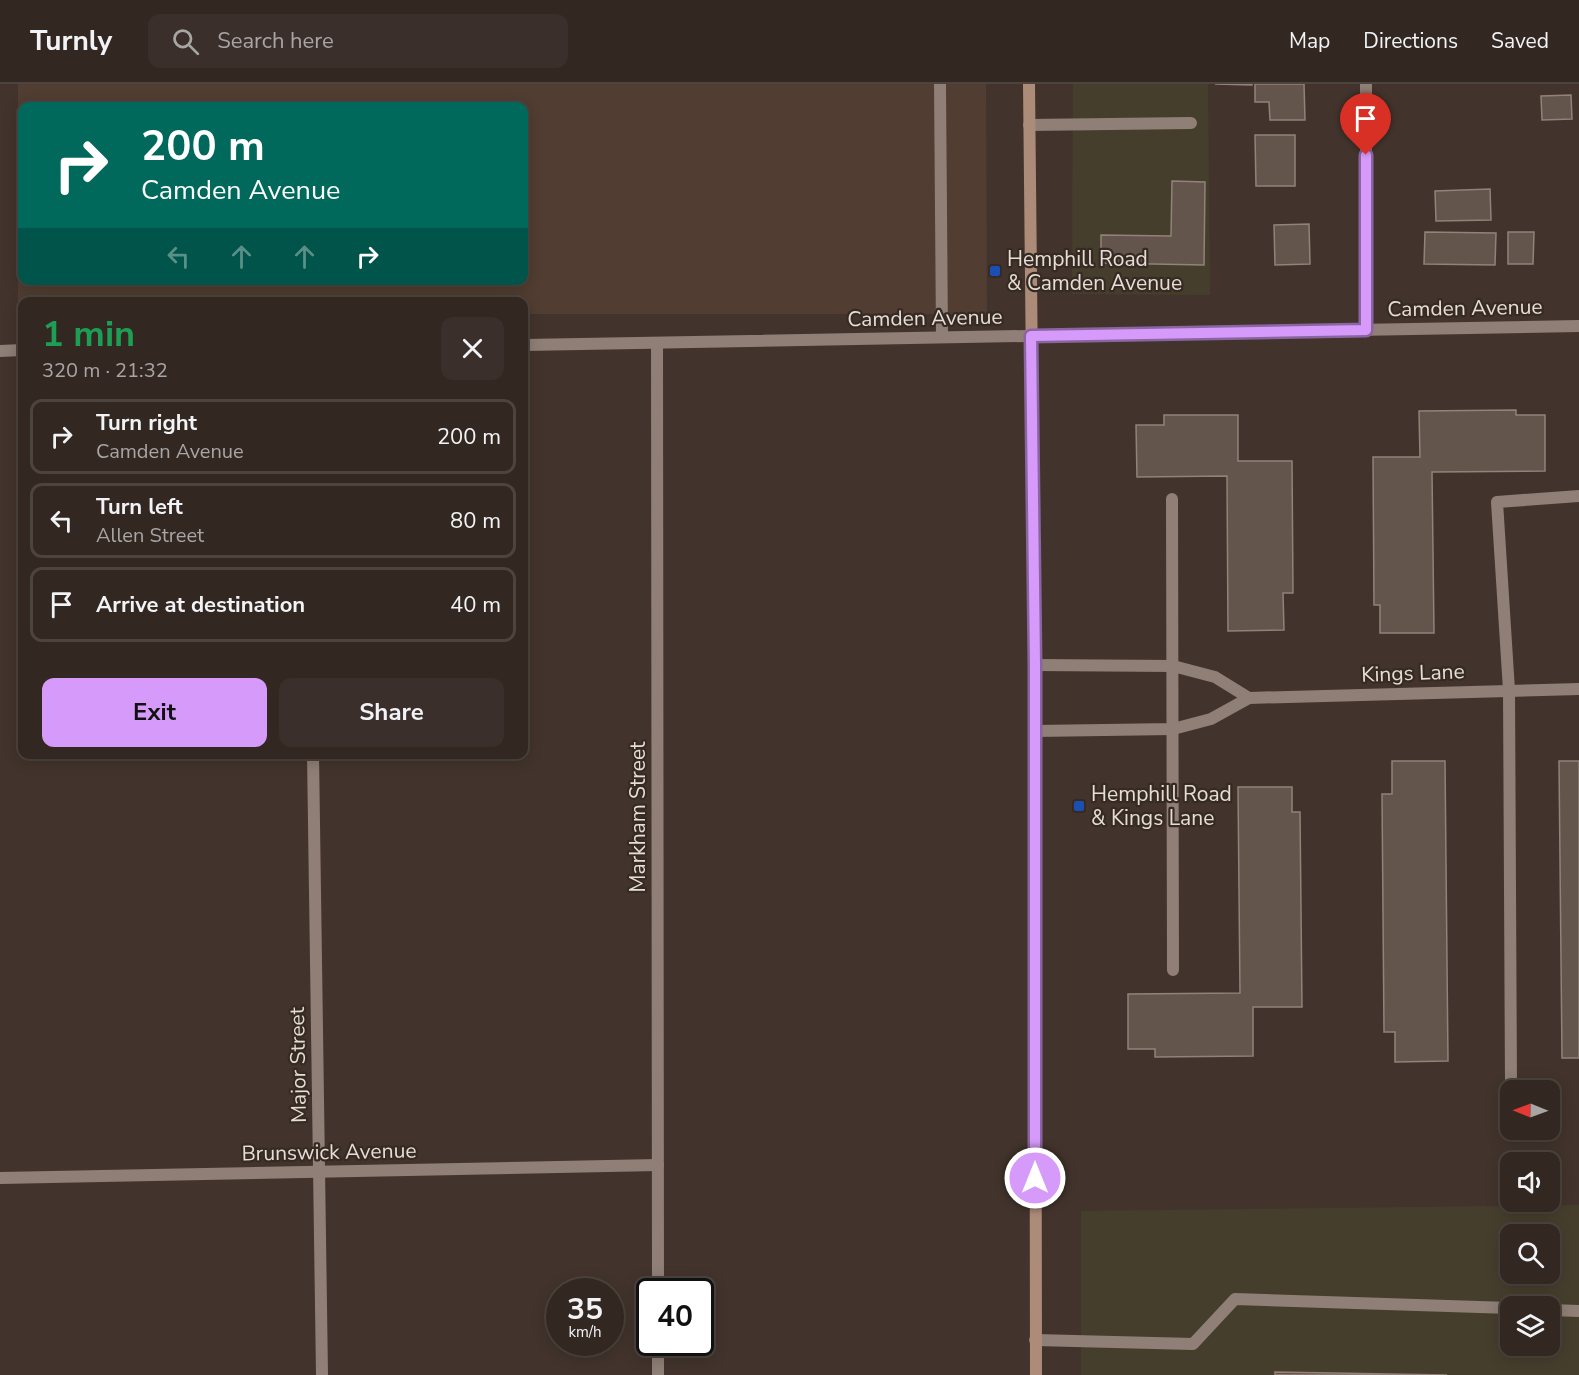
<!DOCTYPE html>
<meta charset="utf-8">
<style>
body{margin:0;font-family:"Nunito Sans",sans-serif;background:#3a2f2a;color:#f1f3f6;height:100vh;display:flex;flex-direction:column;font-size:22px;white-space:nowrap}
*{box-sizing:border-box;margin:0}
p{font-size:20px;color:#a8a5a5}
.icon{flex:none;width:33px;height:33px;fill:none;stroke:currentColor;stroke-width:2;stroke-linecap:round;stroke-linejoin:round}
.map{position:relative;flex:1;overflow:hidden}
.side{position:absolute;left:18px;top:213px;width:510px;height:462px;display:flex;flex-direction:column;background:#322721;border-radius:12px;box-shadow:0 3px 15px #0003,0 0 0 2px #4d443f}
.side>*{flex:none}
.top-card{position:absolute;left:18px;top:18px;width:510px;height:183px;border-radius:12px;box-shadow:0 3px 15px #0003,0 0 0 2px #4d443f;background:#00695c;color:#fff;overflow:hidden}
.needle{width:39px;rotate:271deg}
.buttons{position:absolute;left:1500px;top:996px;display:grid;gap:12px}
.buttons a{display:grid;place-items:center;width:60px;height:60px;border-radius:12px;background:#322721;box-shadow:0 3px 15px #0003,0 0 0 2px #4d443f;font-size:30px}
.speed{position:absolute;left:546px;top:1194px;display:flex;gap:12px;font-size:30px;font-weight:700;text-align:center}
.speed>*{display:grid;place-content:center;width:78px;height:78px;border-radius:50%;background:#322721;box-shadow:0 3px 15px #0003,0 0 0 2px #4d443f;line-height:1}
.speed small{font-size:15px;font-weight:400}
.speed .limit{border:3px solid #111;border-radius:9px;background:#fff;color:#111}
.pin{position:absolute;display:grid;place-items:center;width:51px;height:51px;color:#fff;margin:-62px -26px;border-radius:50% 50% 50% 0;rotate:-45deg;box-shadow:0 0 6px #0007}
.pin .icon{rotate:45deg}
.me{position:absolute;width:66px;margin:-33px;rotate:0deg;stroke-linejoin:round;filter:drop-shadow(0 0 4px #0008)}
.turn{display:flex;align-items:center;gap:21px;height:126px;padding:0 24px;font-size:27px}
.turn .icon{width:78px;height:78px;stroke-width:2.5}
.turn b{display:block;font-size:42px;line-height:51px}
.lanes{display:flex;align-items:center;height:57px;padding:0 24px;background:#0003;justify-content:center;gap:30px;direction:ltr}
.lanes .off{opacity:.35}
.round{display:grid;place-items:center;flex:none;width:63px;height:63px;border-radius:12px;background:#3a2f2a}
.summary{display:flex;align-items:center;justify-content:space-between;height:102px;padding:0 24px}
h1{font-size:36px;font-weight:700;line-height:45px;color:#1e9e55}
.primary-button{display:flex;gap:12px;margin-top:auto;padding:12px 24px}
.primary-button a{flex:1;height:69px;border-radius:12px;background:#d69bfa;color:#111;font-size:24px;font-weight:700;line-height:69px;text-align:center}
.primary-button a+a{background:#3a2f2a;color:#f1f3f6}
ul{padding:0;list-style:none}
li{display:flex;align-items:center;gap:18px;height:75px;margin:0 12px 9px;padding:0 12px;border:3px solid #4d443f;border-radius:12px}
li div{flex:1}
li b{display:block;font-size:22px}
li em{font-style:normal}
header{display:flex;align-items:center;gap:36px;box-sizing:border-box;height:84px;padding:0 30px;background:#322721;border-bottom:2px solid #4d443f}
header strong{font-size:28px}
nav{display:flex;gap:33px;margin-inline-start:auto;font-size:21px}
.search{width:420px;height:54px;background:#3a2f2a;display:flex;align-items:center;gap:15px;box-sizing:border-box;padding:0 21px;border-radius:12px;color:#a8a5a5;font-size:22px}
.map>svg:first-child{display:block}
.commercial{fill:#463e2d;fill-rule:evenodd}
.built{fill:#513d31;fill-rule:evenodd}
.building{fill:#63544c;stroke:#928279;stroke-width:1.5}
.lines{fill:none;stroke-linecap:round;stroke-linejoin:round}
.lane{stroke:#8f7f76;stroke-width:12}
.street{stroke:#8f7f76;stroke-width:12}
.secondary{stroke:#ad8b79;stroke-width:12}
.route-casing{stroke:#8b65a2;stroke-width:15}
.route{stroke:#d69bfa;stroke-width:10}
.transit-dot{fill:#1a4fb4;stroke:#372a22;stroke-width:2}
.labels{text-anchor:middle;stroke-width:4.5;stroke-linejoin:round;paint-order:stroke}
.poi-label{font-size:21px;fill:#e5ddd7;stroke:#372a22;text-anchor:start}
.street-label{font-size:21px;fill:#e5ddd7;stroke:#372a22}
</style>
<header>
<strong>Turnly</strong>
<div class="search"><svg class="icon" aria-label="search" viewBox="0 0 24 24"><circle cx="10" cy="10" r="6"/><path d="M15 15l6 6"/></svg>Search here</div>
<nav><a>Map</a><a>Directions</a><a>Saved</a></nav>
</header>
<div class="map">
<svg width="1579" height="1291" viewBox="0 0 1579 1291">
<rect width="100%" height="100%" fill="#42342c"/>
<!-- commercial -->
<g class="commercial">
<path d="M1073 0H1208L1210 211 1072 210Z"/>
<path d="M1579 1121V1291H1081V1127ZM1510 1150H1550V1190H1510ZM1510 1222H1550V1262H1510Z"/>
</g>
<!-- built -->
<path class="built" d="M18 0H986L987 230H524V218H22V229H18ZM22 22H524V196H22Z"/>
<!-- building -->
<g class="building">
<path d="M1215 0H1252V1Z"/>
<path d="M1255 0H1304L1305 36H1270L1269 18H1255Z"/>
<path d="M1571 11 1572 35 1542 36 1541 12Z"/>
<path d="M1255 51H1295V102H1256Z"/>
<path d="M1172 97 1205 98 1204 181 1101 179V151L1171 152Z"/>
<path d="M1490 105 1491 136 1436 137 1435 107Z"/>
<path d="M1309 140 1310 180 1275 181 1274 141Z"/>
<path d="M1425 148 1496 149 1495 181 1424 180Z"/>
<path d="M1508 148H1534L1533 180H1508Z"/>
<path d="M1516 326V331H1545V387L1432 388 1434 549H1380V521H1374L1373 373H1420L1419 327Z"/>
<path d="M1164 331H1238V377H1292L1293 509H1283L1284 546 1228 547 1227 392 1137 393 1136 341H1164Z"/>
<path d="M1392 677H1445L1448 977 1395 978V948H1384L1382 710H1392Z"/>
<path d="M1559 677H1579V974H1562Z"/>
<path d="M1238 703H1292V728H1300L1302 923H1253V972L1155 973V965H1128V910L1240 909Z"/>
<path d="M1275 1288 1447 1291H1275Z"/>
</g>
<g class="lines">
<!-- lane -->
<g class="lane">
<path d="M940 0 942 252"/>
<path d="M1029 41 1191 39"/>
<path d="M1172 415 1173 886"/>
<path d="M1511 1002 1509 606 1497 418 1579 412"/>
<path d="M1550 1226 1579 1227"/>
<path d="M1035 1256 1193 1260 1235 1215 1510 1224"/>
</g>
<!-- street -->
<g class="street">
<path d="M1366 0V246"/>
<path d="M657 259 658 1208"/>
<path d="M524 261 1579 242"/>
<path d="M0 267 22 266"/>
<path d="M1035 581 1173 582 1215 593 1249 614"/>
<path d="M1035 647 1173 645 1211 635 1249 614 1579 605"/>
<path d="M313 670 322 1291"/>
<path d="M0 1094 658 1081"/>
<path d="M658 1258V1291"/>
</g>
<!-- secondary -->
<path class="secondary" d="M1029 0 1035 581 1036 1291"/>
</g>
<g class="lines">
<defs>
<path id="route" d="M1035 1094V581L1031 252 1366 246V71"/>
</defs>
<!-- route casing -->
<use href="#route" class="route-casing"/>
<!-- route -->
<use href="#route" class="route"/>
</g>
<!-- markers -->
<g class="transit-dot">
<rect x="989" y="181" width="12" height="12" rx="3"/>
<rect x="1073" y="716" width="12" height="12" rx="3"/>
</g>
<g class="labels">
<!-- poi labels -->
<g class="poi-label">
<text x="1007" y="182">Hemphill Road<tspan x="1007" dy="24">&amp; Camden Avenue</tspan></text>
<text x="1091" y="717">Hemphill Road<tspan x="1091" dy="24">&amp; Kings Lane</tspan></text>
</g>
<!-- street labels -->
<g class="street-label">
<text transform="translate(1465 224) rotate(-1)" y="7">Camden Avenue</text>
<text transform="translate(925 234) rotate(-1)" y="7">Camden Avenue</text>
<text transform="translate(1413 589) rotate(-2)" y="7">Kings Lane</text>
<text transform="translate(638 733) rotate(-90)" y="7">Markham Street</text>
<text transform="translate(298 981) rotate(-91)" y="7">Major Street</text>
<text transform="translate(329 1068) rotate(-1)" y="7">Brunswick Avenue</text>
</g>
</g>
</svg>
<div class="buttons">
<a><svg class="needle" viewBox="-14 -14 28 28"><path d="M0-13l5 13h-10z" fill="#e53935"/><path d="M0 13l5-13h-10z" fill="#a8a5a5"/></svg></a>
<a><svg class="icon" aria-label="sound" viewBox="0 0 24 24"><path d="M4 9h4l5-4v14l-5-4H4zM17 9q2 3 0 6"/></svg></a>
<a><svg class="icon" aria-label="search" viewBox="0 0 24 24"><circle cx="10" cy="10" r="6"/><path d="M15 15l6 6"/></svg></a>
<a><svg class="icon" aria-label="layers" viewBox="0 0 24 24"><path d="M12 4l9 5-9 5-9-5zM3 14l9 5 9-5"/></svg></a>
</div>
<div class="speed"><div>35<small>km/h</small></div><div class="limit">40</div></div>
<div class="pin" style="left:1366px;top:71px;background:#d93025"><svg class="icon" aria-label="arrive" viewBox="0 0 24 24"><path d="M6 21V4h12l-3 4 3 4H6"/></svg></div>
<svg class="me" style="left:1035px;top:1094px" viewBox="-20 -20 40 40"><circle r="17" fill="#d69bfa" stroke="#fff" stroke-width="3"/><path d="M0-11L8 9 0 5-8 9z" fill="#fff"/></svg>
<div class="top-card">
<div class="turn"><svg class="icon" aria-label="right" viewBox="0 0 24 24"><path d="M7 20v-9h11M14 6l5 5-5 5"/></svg><div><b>200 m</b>Camden Avenue</div></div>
<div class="lanes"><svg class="icon off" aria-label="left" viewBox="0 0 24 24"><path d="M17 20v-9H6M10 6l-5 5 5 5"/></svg><svg class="icon off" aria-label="ahead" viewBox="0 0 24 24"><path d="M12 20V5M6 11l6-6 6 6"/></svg><svg class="icon off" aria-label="ahead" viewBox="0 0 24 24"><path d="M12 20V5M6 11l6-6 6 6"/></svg><svg class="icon" aria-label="right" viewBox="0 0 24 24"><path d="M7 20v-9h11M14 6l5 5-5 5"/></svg></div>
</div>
<section class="side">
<div class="summary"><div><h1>1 min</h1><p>320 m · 21:32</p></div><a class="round"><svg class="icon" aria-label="close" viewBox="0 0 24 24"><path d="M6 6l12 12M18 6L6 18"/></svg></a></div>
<ul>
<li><svg class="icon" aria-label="right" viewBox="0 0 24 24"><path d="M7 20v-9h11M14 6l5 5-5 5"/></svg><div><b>Turn right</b><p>Camden Avenue</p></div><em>200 m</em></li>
<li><svg class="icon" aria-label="left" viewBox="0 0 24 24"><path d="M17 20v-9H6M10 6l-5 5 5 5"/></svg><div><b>Turn left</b><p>Allen Street</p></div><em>80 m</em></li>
<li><svg class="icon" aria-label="arrive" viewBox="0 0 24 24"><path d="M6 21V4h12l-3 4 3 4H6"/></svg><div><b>Arrive at destination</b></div><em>40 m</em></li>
</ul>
<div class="primary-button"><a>Exit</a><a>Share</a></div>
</section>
</div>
